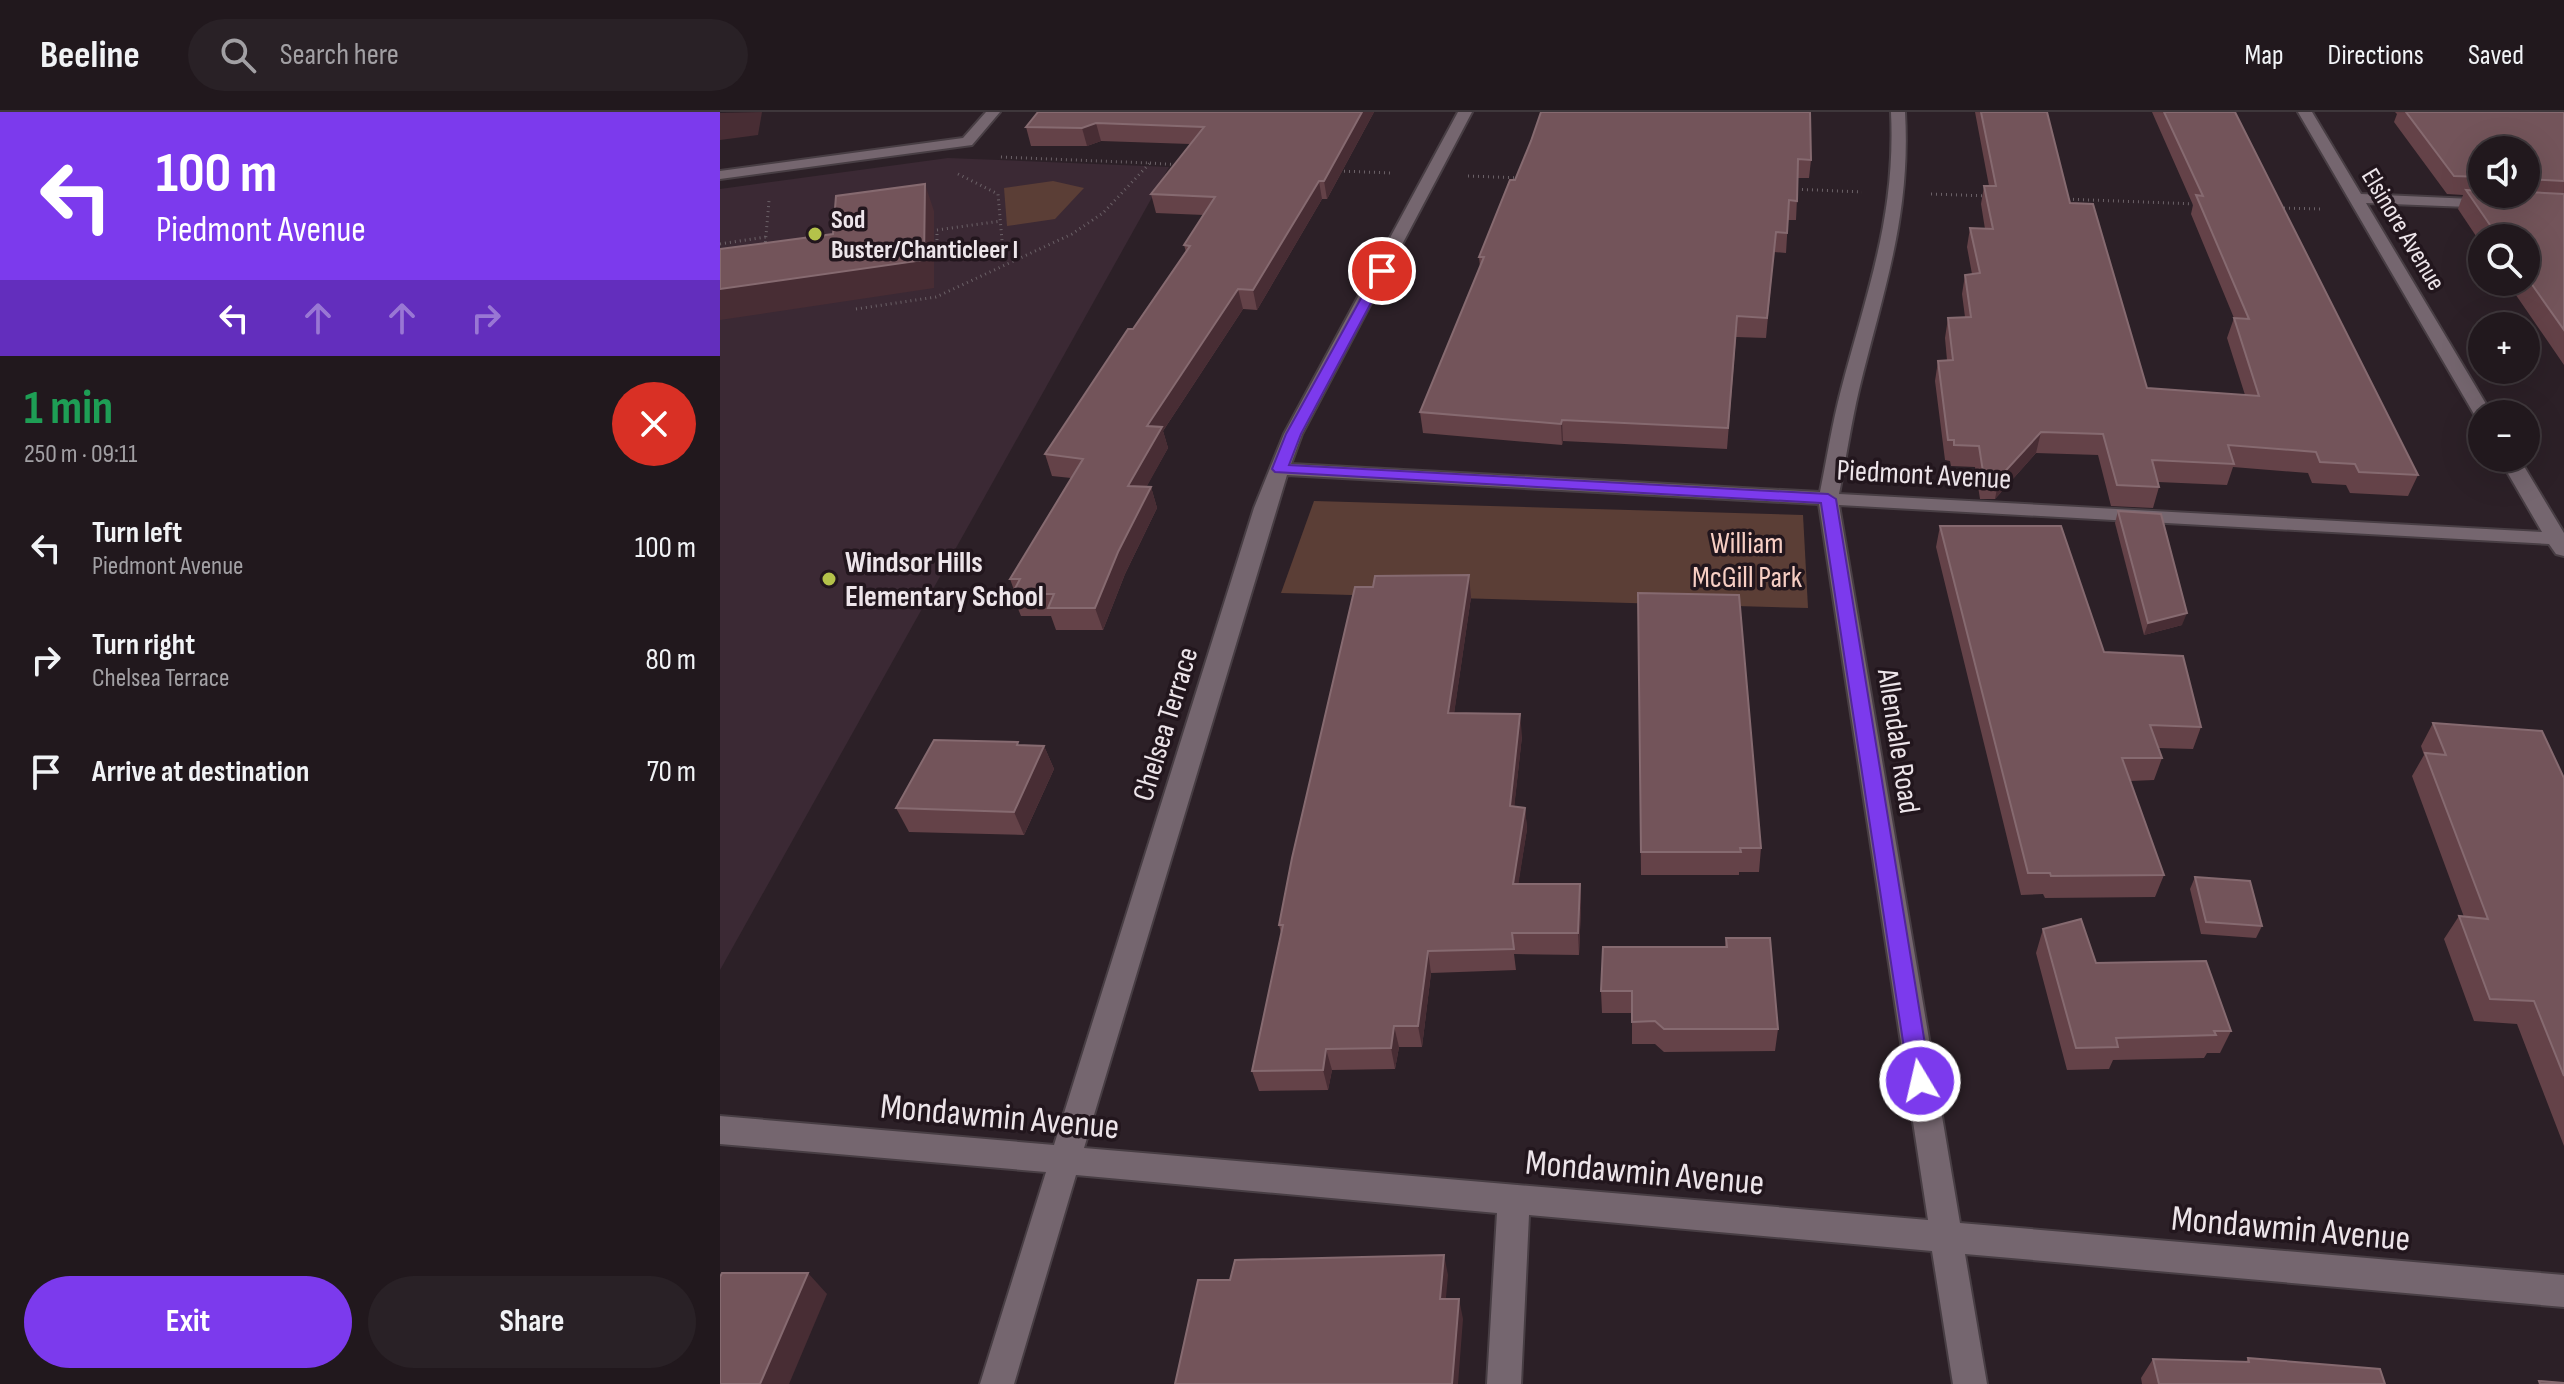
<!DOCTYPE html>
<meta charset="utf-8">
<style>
body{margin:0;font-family:"Sofia Sans Condensed",sans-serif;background:#292126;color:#f1f3f6;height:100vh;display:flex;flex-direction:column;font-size:30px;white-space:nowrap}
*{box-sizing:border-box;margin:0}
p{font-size:26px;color:#a2a0a4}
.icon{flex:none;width:44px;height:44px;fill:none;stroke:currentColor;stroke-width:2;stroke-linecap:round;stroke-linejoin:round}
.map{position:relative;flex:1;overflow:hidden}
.details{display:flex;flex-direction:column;background:#21181d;width:720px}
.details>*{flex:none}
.guide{background:#7c3aed;color:#fff;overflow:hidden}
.fabs{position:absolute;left:1748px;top:24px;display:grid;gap:16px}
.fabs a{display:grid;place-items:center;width:72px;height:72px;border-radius:50%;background:#21181d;box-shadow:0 8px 32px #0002,0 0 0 2px #3e373b;font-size:40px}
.pin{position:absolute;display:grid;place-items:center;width:68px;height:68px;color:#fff;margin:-34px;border:4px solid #fff;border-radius:50%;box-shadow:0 2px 8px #0007}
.me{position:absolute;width:88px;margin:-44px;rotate:351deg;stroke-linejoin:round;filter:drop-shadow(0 0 6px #0008)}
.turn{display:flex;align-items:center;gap:28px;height:168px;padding:0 24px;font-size:36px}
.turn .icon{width:104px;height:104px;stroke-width:2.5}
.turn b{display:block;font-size:56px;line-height:68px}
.lanes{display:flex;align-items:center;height:76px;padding:0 24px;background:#0003;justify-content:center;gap:40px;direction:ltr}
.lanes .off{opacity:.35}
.round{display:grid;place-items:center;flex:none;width:84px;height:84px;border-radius:42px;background:#292126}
.summary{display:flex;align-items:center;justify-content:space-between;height:136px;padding:0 24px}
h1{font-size:48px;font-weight:700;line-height:60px;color:#1e9e55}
.action{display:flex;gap:16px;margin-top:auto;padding:16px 24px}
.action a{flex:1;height:92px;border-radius:48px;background:#7c3aed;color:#fff;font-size:32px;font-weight:700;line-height:92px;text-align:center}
.action a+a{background:#292126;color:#f1f3f6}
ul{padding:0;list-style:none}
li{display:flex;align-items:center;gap:24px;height:112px;padding:0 24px}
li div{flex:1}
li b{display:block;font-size:30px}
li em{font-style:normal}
header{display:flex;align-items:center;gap:48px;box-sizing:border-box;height:112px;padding:0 40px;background:#21181d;border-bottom:2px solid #3e373b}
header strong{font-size:38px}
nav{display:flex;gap:44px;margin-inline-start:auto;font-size:28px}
.search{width:560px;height:72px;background:#292126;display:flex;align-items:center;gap:20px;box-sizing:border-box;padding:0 28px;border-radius:44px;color:#a2a0a4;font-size:30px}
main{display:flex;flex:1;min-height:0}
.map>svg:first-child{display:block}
.built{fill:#3b2934}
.green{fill:#5b3e36}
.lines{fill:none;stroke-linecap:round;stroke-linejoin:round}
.minor-casing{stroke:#483e44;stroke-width:4}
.path{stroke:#6b6167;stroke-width:3;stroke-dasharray:1 4;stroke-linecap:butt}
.minor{fill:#75666f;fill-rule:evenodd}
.wall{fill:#644248;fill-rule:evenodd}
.shaded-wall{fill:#482d34}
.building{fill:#73545a;stroke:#866a70;stroke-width:2}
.route{fill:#7c3aed;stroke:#51269a;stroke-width:2}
.poi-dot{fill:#b4c24a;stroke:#22161d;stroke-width:3}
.labels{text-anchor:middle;stroke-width:7;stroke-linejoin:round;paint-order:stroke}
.far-poi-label{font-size:26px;font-weight:bold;fill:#ede5ea;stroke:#22161d;text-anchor:start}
.far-street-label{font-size:26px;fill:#ede5ea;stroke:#22161d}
.street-label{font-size:30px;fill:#ede5ea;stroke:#22161d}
.park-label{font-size:30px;fill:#f8cfc4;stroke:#22161d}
.poi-label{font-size:30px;font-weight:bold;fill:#ede5ea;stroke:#22161d;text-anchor:start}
.near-street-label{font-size:36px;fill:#ede5ea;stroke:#22161d}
</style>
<header>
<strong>Beeline</strong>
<div class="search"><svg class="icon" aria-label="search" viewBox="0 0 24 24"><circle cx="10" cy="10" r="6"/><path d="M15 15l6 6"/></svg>Search here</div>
<nav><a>Map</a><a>Directions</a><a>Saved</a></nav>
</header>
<main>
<section class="details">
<div class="guide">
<div class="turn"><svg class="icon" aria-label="left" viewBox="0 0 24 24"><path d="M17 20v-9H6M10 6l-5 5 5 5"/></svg><div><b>100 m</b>Piedmont Avenue</div></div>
<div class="lanes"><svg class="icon" aria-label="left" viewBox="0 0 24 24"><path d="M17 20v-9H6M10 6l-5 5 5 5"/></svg><svg class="icon off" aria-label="ahead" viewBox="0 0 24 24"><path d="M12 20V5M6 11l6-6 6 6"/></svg><svg class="icon off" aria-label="ahead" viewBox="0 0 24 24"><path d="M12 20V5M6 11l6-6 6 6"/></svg><svg class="icon off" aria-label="right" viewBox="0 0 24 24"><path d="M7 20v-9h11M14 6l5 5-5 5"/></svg></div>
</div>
<div class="summary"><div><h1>1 min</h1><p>250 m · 09:11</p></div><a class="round" style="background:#d93025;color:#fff"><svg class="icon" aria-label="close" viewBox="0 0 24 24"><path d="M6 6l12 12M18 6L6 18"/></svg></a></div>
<ul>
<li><svg class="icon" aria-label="left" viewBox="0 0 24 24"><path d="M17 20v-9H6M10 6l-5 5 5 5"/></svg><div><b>Turn left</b><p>Piedmont Avenue</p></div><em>100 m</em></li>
<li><svg class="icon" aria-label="right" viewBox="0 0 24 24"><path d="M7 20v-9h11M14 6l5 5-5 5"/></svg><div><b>Turn right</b><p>Chelsea Terrace</p></div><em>80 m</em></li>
<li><svg class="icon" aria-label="arrive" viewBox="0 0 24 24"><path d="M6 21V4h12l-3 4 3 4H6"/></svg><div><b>Arrive at destination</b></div><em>70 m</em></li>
</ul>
<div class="action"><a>Exit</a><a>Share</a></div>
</section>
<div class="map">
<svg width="1844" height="1272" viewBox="0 0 1844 1272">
<rect width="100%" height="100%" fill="#2c2027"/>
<!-- built -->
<path class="built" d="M228 46 449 55 0 858V77Z"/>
<!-- green -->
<g class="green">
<path d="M333 69 364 76 335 107 287 114 284 76Z"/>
<path d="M594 389 1083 403 1088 496 561 481Z"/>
</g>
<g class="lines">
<defs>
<g id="minor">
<path d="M266 0H280L252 33 0 67V59L243 26Z"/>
<path d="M738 0H752L582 322 571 352 1100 380C1107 346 1112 312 1121 278 1147 179 1176 104 1171 0H1185C1191 105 1163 179 1139 278 1131 312 1126 347 1119 382L1822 420 1779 346H1799L1844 421V444L1836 442 1829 432 1119 393 1240 1111 1844 1163V1195L1245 1142 1267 1272H1233L1212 1139 809 1103 801 1272H767L777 1101 356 1063 294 1272H260L326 1060 0 1032V1004L334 1033 534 396 564 322ZM567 363 1099 392 1208 1108 364 1036Z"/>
<path d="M1578 0H1592L1641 82 1774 88 1781 92 1774 96 1646 91 1772 302H1762V307L1754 302Z"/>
</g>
</defs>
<!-- minor casing -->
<use href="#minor" class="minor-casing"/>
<!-- path -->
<g class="path">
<path d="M430 51 461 53"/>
<path d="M619 59 672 61"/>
<path d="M238 62 278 82 284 152"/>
<path d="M748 64 802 66"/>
<path d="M1072 77 1142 80"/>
<path d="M1211 82 1269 84"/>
<path d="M1343 87 1477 92"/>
<path d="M1559 96 1601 97"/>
<path d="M217 128V118L281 109"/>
<path d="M0 132 46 125"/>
<path d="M45 135 49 89"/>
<path d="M136 197 216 185 352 122 383 101 430 51 279 45"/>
</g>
<!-- minor -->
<use href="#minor" class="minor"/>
</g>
<!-- wall -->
<g class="wall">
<path d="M318 0H654L607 87H602L537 198 523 197 443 319 448 336 426 375H431L437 396 405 462 383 518H336L331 504H301L292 482 294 478 290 467 351 366 332 364 325 342 466 140 464 133 484 103 436 101 431 82 470 32 381 29 367 34H311L306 15Z"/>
<path d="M1255 0H1327L1350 91 1427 276 1525 283 1507 226 1514 206 1471 102 1473 93 1432 0H1515L1698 363 1688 384 1630 381 1626 373 1592 371 1588 361 1513 355 1507 373 1438 370 1439 375 1433 396 1391 394 1378 343 1316 341 1275 387H1260L1255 355 1231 354 1230 349 1225 348 1215 269 1218 249 1227 248 1225 226 1228 206 1245 205 1242 182 1245 163 1252 162 1247 135 1250 116 1265 117 1261 92 1264 74H1269Z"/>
<path d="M1675 0H1844V253L1787 170H1806V126H1762V133L1738 97 1743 83 1727 82 1674 10 1677 2ZM1762 38H1806V82H1762Z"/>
<path d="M811 29 1091 48 1089 66H1078L1076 108H1068L1066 141 1054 140 1046 226 1016 225 1007 337 843 329 842 333 703 321 700 300 760 155 759 145 795 68Z"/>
<path d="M1398 399 1462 513 1424 523 1395 411Z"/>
<path d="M1220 414 1481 615 1473 637 1438 636 1442 646 1434 668 1410 669 1444 763 1435 785 1325 786 1323 782 1301 783 1216 435Z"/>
<path d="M918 481 1041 736 1039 760H1019V763H921Z"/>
<path d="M751 485 734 601 802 624 794 695 805 696 807 717 798 772H860L861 794 859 843 794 842 796 858 711 861 702 935H679L675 957 612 958 608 978 539 979 532 959 561 821 559 813Z"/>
<path d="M1713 611 1844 666V1034L1797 912 1754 909 1724 827 1739 804 1744 805 1692 664 1704 643 1701 634Z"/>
<path d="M300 633 324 634 334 657 304 723 189 720 176 696Z"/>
<path d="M1475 765 1542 814 1536 826 1481 822 1470 777Z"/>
<path d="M1323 817 1376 851 1511 919 1500 941H1487L1484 946 1393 948 1389 957 1347 958 1316 841Z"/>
<path d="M1006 826 1058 917 1055 939 944 940 935 932H912V901H882L881 879 1005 835Z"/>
<path d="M1528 1246 1665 1272H1422L1421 1266 1433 1247 1526 1250Z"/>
</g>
<!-- shaded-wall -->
<g class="shaded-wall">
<path d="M42 0 38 23 0 28V1Z"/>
<path d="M642 0H654L607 87 604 69Z"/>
<path d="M376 11 381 29 367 34 362 16Z"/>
<path d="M599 69 602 87 537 198 533 178Z"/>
<path d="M205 72 214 99V176L0 208V177L204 148Z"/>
<path d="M518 177 523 197 443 319 448 336 415 396 408 374 427 314Z"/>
<path d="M842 308 843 329 842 333 841 312Z"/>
<path d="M1321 320 1316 341 1275 387 1279 366Z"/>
<path d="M431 375 437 396 405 462 383 518 375 496 398 440Z"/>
<path d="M749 463 751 485 731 623 728 601Z"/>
<path d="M1467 501 1462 513 1424 523 1428 511Z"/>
<path d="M800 602 802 624 792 716 790 694Z"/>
<path d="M324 634 334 657 304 723 294 700Z"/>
<path d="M805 696 807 717 795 794 793 772Z"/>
<path d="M860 772 861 794 859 843 858 821Z"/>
<path d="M708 839 711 861 702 935 698 914Z"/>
<path d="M674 914 679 935 675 957 671 936Z"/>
<path d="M606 937 612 958 608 978 603 958Z"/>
<path d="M724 1143 728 1163 724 1207 720 1187Z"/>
<path d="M88 1161 107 1182 69 1272H40Z"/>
<path d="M739 1187 743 1207 738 1272H732Z"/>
</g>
<!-- building -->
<g class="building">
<path d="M318 0H642L604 69H599L533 178 518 177 427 314 442 315 408 374 431 375 398 440 375 496H328L334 482H292L300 467H290L363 347 325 342 408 217H413L470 134 464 133 495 85 431 82 484 15 376 11 362 16 306 15Z"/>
<path d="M821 0H1090L1091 48 1078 47 1077 89 1069 88 1067 121 1056 120 1047 206 1017 204 1008 316 842 308 841 312 700 300 764 145H759L790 68H795L811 29Z"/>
<path d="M1261 0H1327L1350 91 1373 92 1427 276 1539 284 1514 206 1529 207 1476 83 1483 84 1444 0H1515L1698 363 1639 360 1635 352 1600 350 1596 340 1508 333 1514 352 1432 348 1439 375 1397 373 1383 322 1321 320 1279 366H1264L1259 334 1234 333V328H1228L1218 249 1233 248 1228 206 1251 205 1245 163 1260 161 1250 116 1273 117 1264 74H1276Z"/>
<path d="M1686 0H1844V69L1806 67V38H1762V65L1734 64Z"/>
<path d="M205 72 204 148 0 177V137L113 122 116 84Z"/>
<path d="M1746 78 1762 79V82H1806V80L1844 82V218L1806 164V126H1779Z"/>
<path d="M1398 399 1441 402 1467 501 1428 511Z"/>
<path d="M1220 414H1341L1384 540 1463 544 1481 615 1430 613 1442 646H1402L1444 763 1331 764 1330 761H1308Z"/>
<path d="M749 463 728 601 800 602 790 694 805 696 793 772H860L858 821H792L794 837 708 839 698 914H674L671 936 606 937 603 958 532 959 563 813H559L572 746 635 475H653L655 464Z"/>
<path d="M918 481 1019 483 1041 736H1020L1021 740H921Z"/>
<path d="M1713 611 1822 619 1844 666V964L1814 889 1770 887 1739 804 1768 807 1705 641 1726 643Z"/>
<path d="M214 628 298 630 297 633 324 634 294 700 176 696Z"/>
<path d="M1475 765 1530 769 1542 814 1486 810Z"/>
<path d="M1361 807 1376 851 1486 849 1511 919H1494L1496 923 1396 926 1398 935 1356 936 1323 817Z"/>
<path d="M1006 826H1050L1058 917H944L935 909 912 910V879H881L883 835H1007Z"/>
<path d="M724 1143 720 1187H739L732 1272H455L478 1168H510L515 1148Z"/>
<path d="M2 1161H88L40 1272H0V1165Z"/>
<path d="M1528 1246 1660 1257 1665 1272H1439L1433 1247 1529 1250Z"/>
<path d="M1819 1269 1844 1271V1272H1820Z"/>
</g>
<!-- route -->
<path class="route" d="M662 155 668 159 581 322 569 353 1108 382 1116 387 1211 969 1208 975 1200 978 1192 975 1189 969 1101 391 555 360 552 357 566 322 656 159Z"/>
<!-- markers -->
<g class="poi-dot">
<circle cx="95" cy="122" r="8"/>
<circle cx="109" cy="467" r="8"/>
</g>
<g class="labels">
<!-- far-poi labels -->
<g class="far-poi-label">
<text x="111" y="116">Sod<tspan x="111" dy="30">Buster/Chanticleer I</tspan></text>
</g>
<!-- far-street labels -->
<g class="far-street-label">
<text transform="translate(1684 117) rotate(59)" y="9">Elsinore Avenue</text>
</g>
<!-- street labels -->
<g class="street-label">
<text transform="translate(1204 362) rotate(3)" y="10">Piedmont Avenue</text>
<text transform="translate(445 612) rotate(-73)" y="10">Chelsea Terrace</text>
<text transform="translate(1179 629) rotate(81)" y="10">Allendale Road</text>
</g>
<!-- park labels -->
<g class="park-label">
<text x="1027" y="441">William<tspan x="1027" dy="34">McGill Park</tspan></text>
</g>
<!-- poi labels -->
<g class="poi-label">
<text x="125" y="460">Windsor Hills<tspan x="125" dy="34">Elementary School</tspan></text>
</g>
<!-- near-street labels -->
<g class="near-street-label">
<text transform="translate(280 1003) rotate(5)" y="13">Mondawmin Avenue</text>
<text transform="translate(925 1059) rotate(5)" y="13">Mondawmin Avenue</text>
<text transform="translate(1571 1115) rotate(5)" y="13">Mondawmin Avenue</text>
</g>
</g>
</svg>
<div class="fabs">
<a><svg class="icon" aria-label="sound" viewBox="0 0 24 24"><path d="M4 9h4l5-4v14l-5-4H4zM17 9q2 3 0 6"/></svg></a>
<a><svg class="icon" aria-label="search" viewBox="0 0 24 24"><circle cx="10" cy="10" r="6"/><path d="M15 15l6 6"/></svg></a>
<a>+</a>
<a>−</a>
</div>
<div class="pin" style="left:662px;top:159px;background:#d93025"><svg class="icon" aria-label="arrive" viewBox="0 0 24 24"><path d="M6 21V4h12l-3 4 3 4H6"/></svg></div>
<svg class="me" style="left:1200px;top:969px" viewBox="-20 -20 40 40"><circle r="17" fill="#7c3aed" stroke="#fff" stroke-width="3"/><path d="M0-11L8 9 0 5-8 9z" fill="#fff"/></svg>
</div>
</main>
